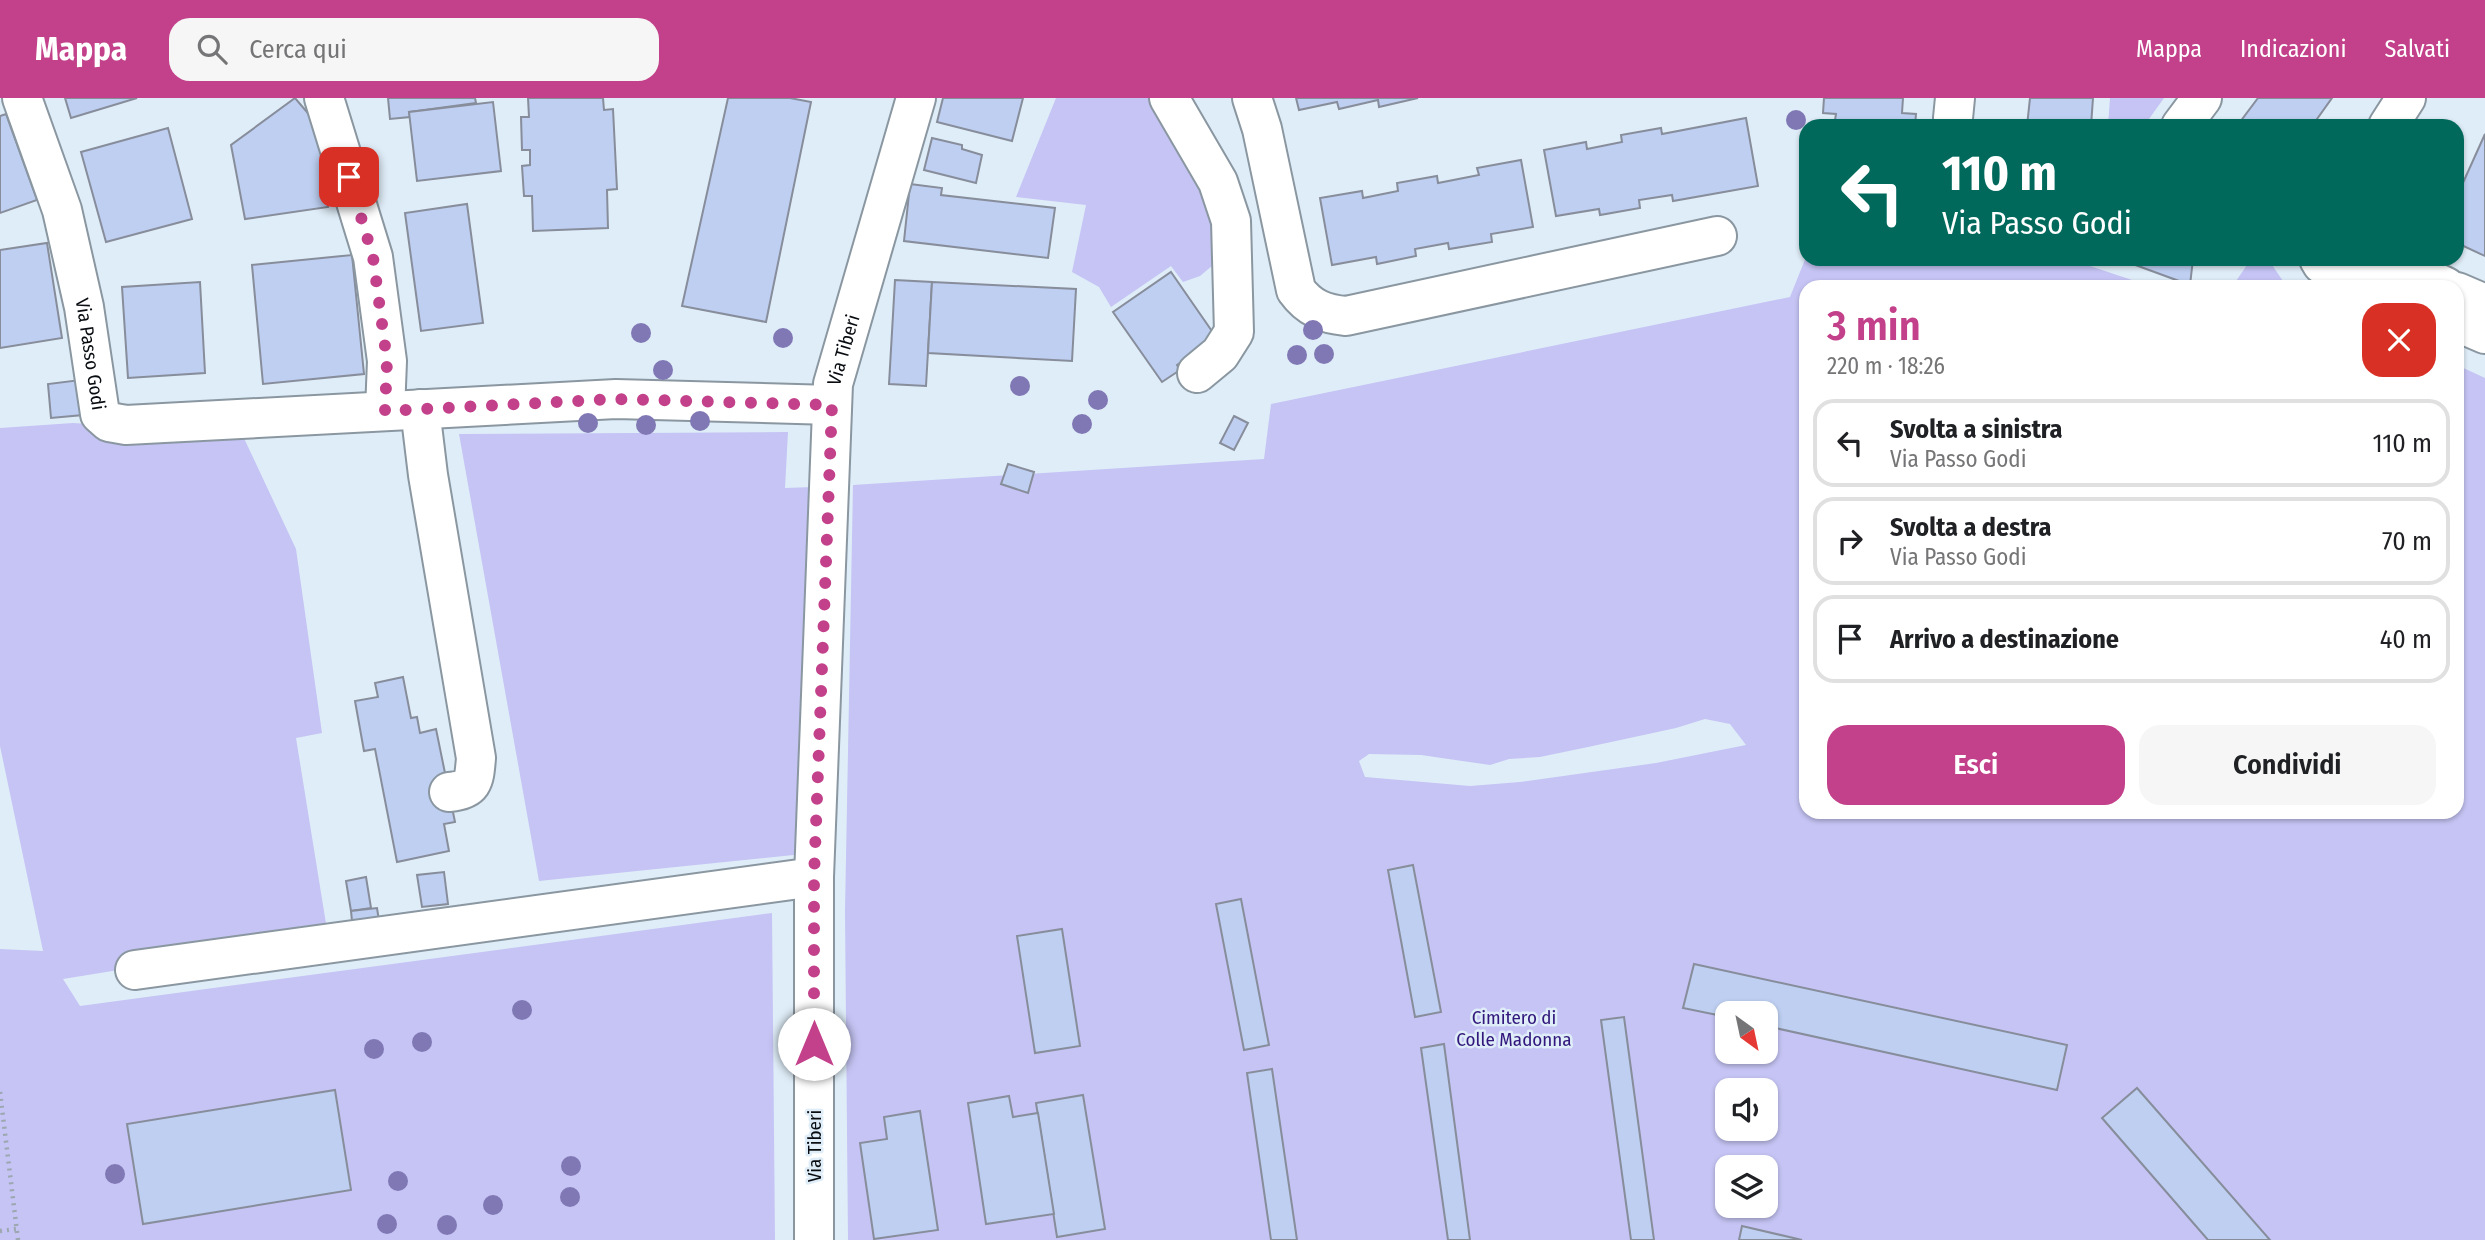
<!DOCTYPE html>
<html lang="it">
<meta charset="utf-8">
<style>
body{margin:0;font-family:"Fira Sans Condensed",sans-serif;background:#f6f6f6;color:#202124;height:100vh;display:flex;flex-direction:column;font-size:26px;white-space:nowrap}
*{box-sizing:border-box;margin:0}
p{font-size:23px;color:#757577}
.icon{flex:none;width:38px;height:38px;fill:none;stroke:currentColor;stroke-width:2;stroke-linecap:round;stroke-linejoin:round}
.map{position:relative;flex:1;overflow:hidden}
.drawer{position:absolute;left:1799px;top:182px;width:665px;height:539px;display:flex;flex-direction:column;background:#fff;border-radius:21px;box-shadow:0 2px 5px #0004}
.drawer>*{flex:none}
.guide{position:absolute;left:1799px;top:21px;width:665px;height:147px;border-radius:21px;box-shadow:0 2px 5px #0004;background:#00695c;color:#fff;overflow:hidden}
.needle{width:46px;rotate:147deg}
.tools{position:absolute;left:1715px;top:903px;display:grid;gap:14px}
.tools a{display:grid;place-items:center;width:63px;height:63px;border-radius:14px;background:#fff;box-shadow:0 2px 5px #0004;font-size:35px}
.pin{position:absolute;display:grid;place-items:center;width:60px;height:60px;color:#fff;margin:-30px;border-radius:14px;box-shadow:0 4px 10px #0006}
.me{position:absolute;width:77px;margin:-38px;rotate:0deg;stroke-linejoin:round;filter:drop-shadow(0 0 5px #0008)}
.turn{display:flex;align-items:center;gap:24px;height:147px;padding:0 28px;font-size:32px}
.turn .icon{width:91px;height:91px;stroke-width:2.5}
.turn b{display:block;font-size:49px;line-height:60px}
.round{display:grid;place-items:center;flex:none;width:74px;height:74px;border-radius:21px;background:#f6f6f6}
.overview{display:flex;align-items:center;justify-content:space-between;height:119px;padding:0 28px}
h1{font-size:42px;font-weight:600;line-height:52px;color:#c2418a}
.action{display:flex;gap:14px;margin-top:auto;padding:14px 28px}
.action a{flex:1;height:80px;border-radius:21px;background:#c2418a;color:#fff;font-size:28px;font-weight:600;line-height:80px;text-align:center}
.action a+a{background:#f6f6f6;color:#202124}
ul{padding:0;list-style:none}
li{display:flex;align-items:center;gap:21px;height:88px;margin:0 14px 10px;padding:0 14px;border:4px solid #e0e0e0;border-radius:21px}
li div{flex:1}
li b{display:block;font-size:26px}
li em{font-style:normal}
header{display:flex;align-items:center;gap:42px;box-sizing:border-box;height:98px;padding:0 35px;background:#c2418a;color:#fff}
header strong{font-size:33px}
nav{display:flex;gap:38px;margin-inline-start:auto;font-size:24px}
.search{width:490px;height:63px;background:#f6f6f6;display:flex;align-items:center;gap:18px;box-sizing:border-box;padding:0 24px;border-radius:21px;color:#757577;font-size:26px}
.map>svg:first-child{display:block}
.green{fill:#c5c4f4;fill-rule:evenodd}
.building{fill:#becff1;stroke:#878d9b;stroke-width:2}
.lines{fill:none;stroke-linecap:round;stroke-linejoin:round}
.minor-casing{stroke:#8a97a1;stroke-width:42}
.path{stroke:#9ca7b0;stroke-width:4.5;stroke-dasharray:2 5;stroke-linecap:butt}
.minor{stroke:#fff;stroke-width:38}
.tree{fill:#8078b4}
.route{stroke:#c2418a;stroke-width:12;stroke-dasharray:0 21.6}
.labels{text-anchor:middle;stroke-width:5;stroke-linejoin:round;paint-order:stroke}
.street-label{font-size:19px;fill:#080c10;stroke:#dfedf8}
.park-label{font-size:19px;fill:#32187d;stroke:#dfedf8}
</style>
<header>
<strong>Mappa</strong>
<div class="search"><svg class="icon" aria-label="search" viewBox="0 0 24 24"><circle cx="10" cy="10" r="6"/><path d="M15 15l6 6"/></svg>Cerca qui</div>
<nav><a>Mappa</a><a>Indicazioni</a><a>Salvati</a></nav>
</header>
<div class="map">
<svg width="2485" height="1142" viewBox="0 0 2485 1142">
<rect width="100%" height="100%" fill="#dfedf8"/>
<!-- green -->
<g class="green">
<path d="M1056 0H1163L1198 54 1225 157 1200 178 1183 184 1171 168 1111 209 1099 189 1072 174 1086 107 1016 99Z"/>
<path d="M2110 0H2164L2144 28H2108Z"/>
<path d="M1806 159V161H2069L2153 189H1806V714H2457V267L2485 280V1142H848L845 813 853 387 1264 361 1271 306 1790 199ZM1705 621 1730 626 1746 647 1656 665 1520 684 1470 688 1365 679 1359 663 1369 656 1421 657 1490 667 1509 661 1540 659 1588 649 1676 630ZM1727 915H1766V954H1727ZM1727 992H1766V1031H1727ZM1727 1069H1766V1108H1727Z"/>
<path d="M2251 161H2268L2285 186 2290 189H2232Z"/>
<path d="M73 325 242 336 296 451 322 635 296 640 328 838 63 881 80 908 772 815 775 1142H0V851L43 853 0 648V330Z"/>
<path d="M788 334 785 390 813 389 803 756 539 783 459 336Z"/>
</g>
<!-- building -->
<g class="building">
<path d="M65 0H137L71 20Z"/>
<path d="M295 0 318 27 328 109 245 121 231 47Z"/>
<path d="M388 0H475L476 5 409 14 410 19 390 21Z"/>
<path d="M528 0H603L604 12 613 11 617 91 607 92 608 130 533 133 532 98H524L522 68 530 67V52H522L521 19H529Z"/>
<path d="M728 0H790L811 4 766 224 682 208Z"/>
<path d="M943 0H1023L1012 43 937 24Z"/>
<path d="M1296 0H1418L1379 9 1378 2 1339 11 1337 4 1299 12Z"/>
<path d="M1824 0H1903L1902 15 1916 16 1915 28H1834L1836 16 1823 15Z"/>
<path d="M2030 0H2093L2091 28H2027Z"/>
<path d="M2258 0H2332L2312 28H2237Z"/>
<path d="M493 4 501 73 417 83 409 14Z"/>
<path d="M6 16 37 102 0 115V18Z"/>
<path d="M1746 20 1758 88 1673 103 1672 97 1639 102 1640 110 1600 117 1599 111 1556 118 1544 52 1586 44 1587 51 1622 44 1621 37 1661 30 1662 36Z"/>
<path d="M168 30 192 121 106 144 81 54Z"/>
<path d="M2485 36V158L2457 145V98Z"/>
<path d="M932 40 962 47V51L982 57 976 85 924 72Z"/>
<path d="M1521 62 1533 129 1491 136 1492 144 1449 151 1448 145 1415 151 1416 158 1377 166 1376 159 1332 167 1320 100 1362 93 1363 100 1398 93 1397 85 1437 78 1438 85 1479 77 1477 70Z"/>
<path d="M910 86 942 90 941 97 1055 110 1048 160 904 143Z"/>
<path d="M467 106 483 225 421 233 405 115Z"/>
<path d="M47 145 62 240 0 250V152Z"/>
<path d="M352 157 364 276 263 286 252 167Z"/>
<path d="M2119 161H2193L2190 187Z"/>
<path d="M1171 174 1216 239 1177 267 1180 272 1162 284 1113 214Z"/>
<path d="M895 182 932 184 926 288 889 286Z"/>
<path d="M200 184 205 275 128 280 122 189Z"/>
<path d="M932 184 1076 191 1072 263 928 255Z"/>
<path d="M80 282 83 317 51 320 48 286Z"/>
<path d="M1234 318 1248 325 1234 352 1220 345Z"/>
<path d="M1008 366 1034 374 1028 395 1001 386Z"/>
<path d="M403 579 411 620 417 619 420 635 436 631 455 724 444 726 449 753 397 764 375 651 364 653 355 603 378 599 375 585Z"/>
<path d="M1413 767 1441 914 1415 919 1388 772Z"/>
<path d="M444 774 448 806 422 809 417 777Z"/>
<path d="M366 779 371 810 351 813 346 783Z"/>
<path d="M1241 801 1269 947 1244 952 1216 806Z"/>
<path d="M377 810 380 829 353 833 351 813Z"/>
<path d="M1062 831 1080 948 1035 955 1017 838Z"/>
<path d="M1694 866 2067 947 2057 992 1766 928V915H1727V919L1683 910Z"/>
<path d="M1624 919 1654 1142H1631L1601 922Z"/>
<path d="M1444 946 1470 1142H1448L1421 950Z"/>
<path d="M1272 971 1297 1142H1271L1247 975Z"/>
<path d="M2137 990 2270 1142H2208L2102 1020Z"/>
<path d="M335 992 351 1092 143 1126 127 1026Z"/>
<path d="M1083 997 1105 1131 1057 1139 1036 1005Z"/>
<path d="M1009 998 1013 1019 1038 1015 1054 1116 986 1126 968 1005Z"/>
<path d="M920 1013 938 1132 874 1141 860 1045 887 1041 884 1019Z"/>
<path d="M1742 1128 1802 1142H1739Z"/>
</g>
<g class="lines">
<defs>
<g id="minor">
<path id="s1" d="M22 0 62 112 84 209 100 316 109 324 126 327 616 301 832 307"/>
<path d="M324 0 373 159 387 263 385 313"/>
<path d="M1169 0 1218 84 1231 123 1234 234 1220 256 1197 275"/>
<path d="M1252 0 1262 31 1296 192C1309 210 1324 216 1346 218L1717 138"/>
<path d="M1953 20 1955 0"/>
<path d="M2181 28 2202 0"/>
<path d="M2388 28 2406 0"/>
<path d="M2319 161 2322 166 2375 189"/>
<path d="M2388 161 2446 189"/>
<path d="M2457 194 2485 206"/>
<path d="M2457 224 2485 236"/>
<path d="M420 311 428 377 476 660C474 683 474 692 449 694"/>
<path d="M135 872 814 779"/>
<path id="s2" d="M814 1142V779L833 286 916 0"/>
</g>
</defs>
<!-- minor casing -->
<use href="#minor" class="minor-casing"/>
<!-- path -->
<g class="path">
<path d="M0 994 18 1142"/>
<path d="M0 1133 16 1131"/>
</g>
<!-- minor -->
<use href="#minor" class="minor"/>
</g>
<!-- trees -->
<g class="tree">
<circle cx="1796" cy="22" r="10"/>
<circle cx="1313" cy="232" r="10"/>
<circle cx="641" cy="235" r="10"/>
<circle cx="783" cy="240" r="10"/>
<circle cx="1324" cy="256" r="10"/>
<circle cx="1297" cy="257" r="10"/>
<circle cx="663" cy="272" r="10"/>
<circle cx="1020" cy="288" r="10"/>
<circle cx="1098" cy="302" r="10"/>
<circle cx="700" cy="323" r="10"/>
<circle cx="588" cy="325" r="10"/>
<circle cx="1082" cy="326" r="10"/>
<circle cx="646" cy="327" r="10"/>
<circle cx="522" cy="912" r="10"/>
<circle cx="422" cy="944" r="10"/>
<circle cx="374" cy="951" r="10"/>
<circle cx="571" cy="1068" r="10"/>
<circle cx="115" cy="1076" r="10"/>
<circle cx="398" cy="1083" r="10"/>
<circle cx="570" cy="1099" r="10"/>
<circle cx="493" cy="1107" r="10"/>
<circle cx="387" cy="1126" r="10"/>
<circle cx="447" cy="1127" r="10"/>
</g>
<g class="lines">
<!-- route -->
<path class="route" d="M349 79 373 159 387 263 385 313 616 301 832 307 814 779V946"/>
</g>
<g class="labels">
<!-- street labels -->
<g class="street-label">
<text dy="7" stroke="none"><textPath href="#s2" startOffset="892">Via Tiberi</textPath></text>
<text dy="7" stroke="none"><textPath href="#s1" startOffset="266">Via Passo Godi</textPath></text>
<text transform="translate(814 1048) rotate(-90)" y="7">Via Tiberi</text>
</g>
<!-- park labels -->
<g class="park-label">
<text x="1514" y="926">Cimitero di<tspan x="1514" dy="22">Colle Madonna</tspan></text>
</g>
</g>
</svg>
<div class="tools">
<a><svg class="needle" viewBox="-14 -14 28 28"><path d="M0-13l5 13h-10z" fill="#e53935"/><path d="M0 13l5-13h-10z" fill="#757577"/></svg></a>
<a><svg class="icon" aria-label="sound" viewBox="0 0 24 24"><path d="M4 9h4l5-4v14l-5-4H4zM17 9q2 3 0 6"/></svg></a>
<a><svg class="icon" aria-label="layers" viewBox="0 0 24 24"><path d="M12 4l9 5-9 5-9-5zM3 14l9 5 9-5"/></svg></a>
</div>
<div class="pin" style="left:349px;top:79px;background:#d93025"><svg class="icon" aria-label="arrive" viewBox="0 0 24 24"><path d="M6 21V4h12l-3 4 3 4H6"/></svg></div>
<svg class="me" style="left:814px;top:946px" viewBox="-20 -20 40 40"><circle r="19" fill="#fff"/><path d="M0-13L10 11 0 6-10 11z" fill="#c2418a"/></svg>
<div class="guide">
<div class="turn"><svg class="icon" aria-label="left" viewBox="0 0 24 24"><path d="M17 20v-9H6M10 6l-5 5 5 5"/></svg><div><b>110 m</b>Via Passo Godi</div></div>
</div>
<section class="drawer">
<div class="overview"><div><h1>3 min</h1><p>220 m · 18:26</p></div><a class="round" style="background:#d93025;color:#fff"><svg class="icon" aria-label="close" viewBox="0 0 24 24"><path d="M6 6l12 12M18 6L6 18"/></svg></a></div>
<ul>
<li><svg class="icon" aria-label="left" viewBox="0 0 24 24"><path d="M17 20v-9H6M10 6l-5 5 5 5"/></svg><div><b>Svolta a sinistra</b><p>Via Passo Godi</p></div><em>110 m</em></li>
<li><svg class="icon" aria-label="right" viewBox="0 0 24 24"><path d="M7 20v-9h11M14 6l5 5-5 5"/></svg><div><b>Svolta a destra</b><p>Via Passo Godi</p></div><em>70 m</em></li>
<li><svg class="icon" aria-label="arrive" viewBox="0 0 24 24"><path d="M6 21V4h12l-3 4 3 4H6"/></svg><div><b>Arrivo a destinazione</b></div><em>40 m</em></li>
</ul>
<div class="action"><a>Esci</a><a>Condividi</a></div>
</section>
</div>
